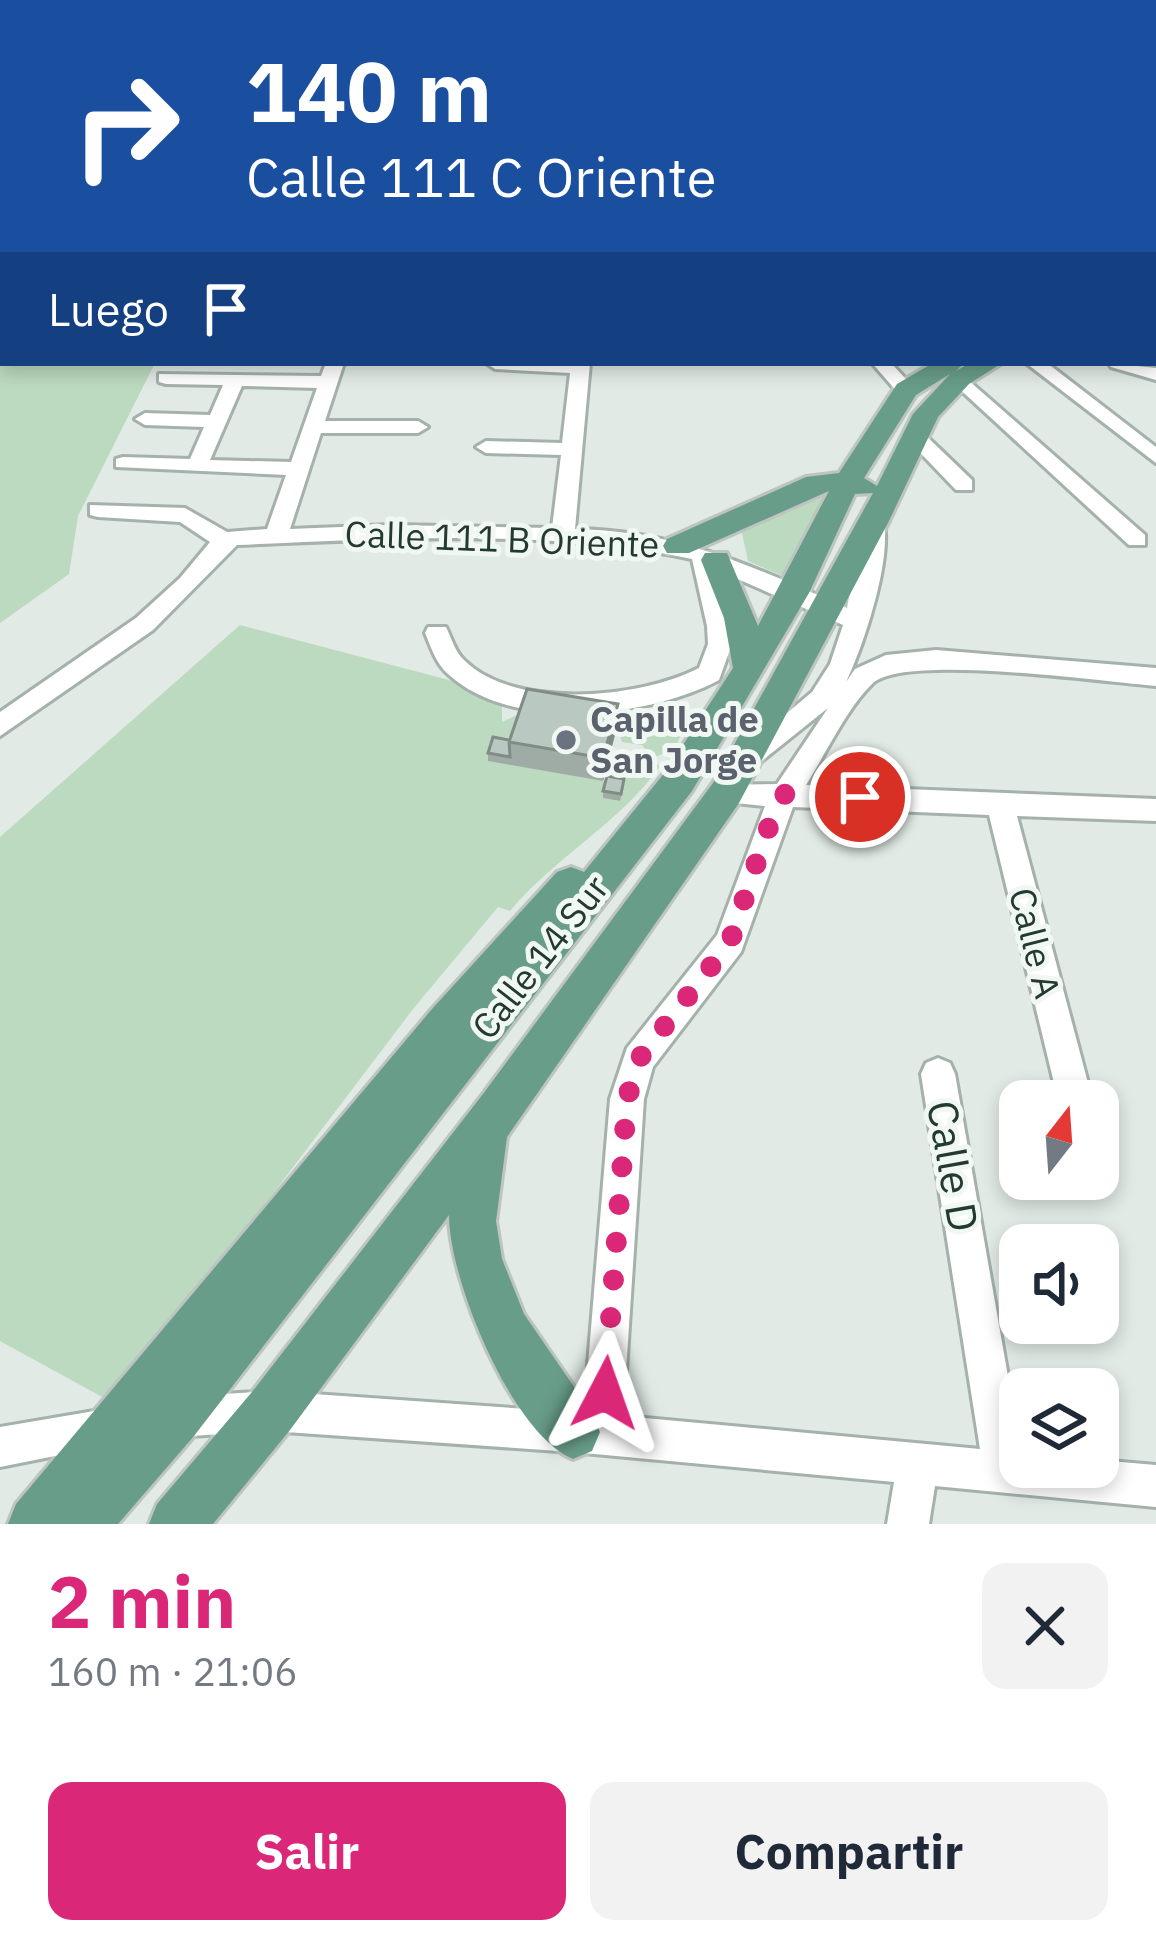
<!DOCTYPE html>
<html lang="es">
<meta charset="utf-8">
<style>
body{margin:0;font-family:"IBM Plex Sans",sans-serif;background:#f2f2f3;color:#1f2937;height:100vh;display:flex;flex-direction:column;font-size:45px;white-space:nowrap}
*{box-sizing:border-box;margin:0}
p{font-size:39px;color:#747a83}
.icon{flex:none;width:66px;height:66px;fill:none;stroke:currentColor;stroke-width:2;stroke-linecap:round;stroke-linejoin:round}
.map{position:relative;height:1524px;overflow:hidden}
.panel{display:flex;flex-direction:column;background:#fff;flex:1}
.panel>*{flex:none}
.top-card{position:absolute;left:0px;top:0px;width:1158px;height:366px;box-shadow:0 6px 18px #0003;background:#1a4fa0;color:#fff;overflow:hidden}
.needle{width:78px;rotate:17deg}
.buttons{position:absolute;left:999px;top:1080px;display:grid;gap:24px}
.buttons a{display:grid;place-items:center;width:120px;height:120px;border-radius:24px;background:#fff;box-shadow:0 6px 18px #0003;font-size:60px}
.pin{position:absolute;display:grid;place-items:center;width:102px;height:102px;color:#fff;margin:-51px;border:6px solid #fff;border-radius:50%;box-shadow:0 3px 12px #0007}
.me{position:absolute;width:132px;margin:-66px;rotate:4deg;stroke-linejoin:round;filter:drop-shadow(0 0 9px #0008)}
.turn{display:flex;align-items:center;gap:42px;height:252px;padding:0 48px;font-size:54px}
.turn .icon{width:156px;height:156px;stroke-width:2.5}
.turn b{display:block;font-size:84px;line-height:102px}
.then{display:flex;align-items:center;height:114px;padding:0 48px;background:#0003;gap:24px;font-size:45px}
.round{display:grid;place-items:center;flex:none;width:126px;height:126px;border-radius:24px;background:#f2f2f3}
.overview{display:flex;align-items:center;justify-content:space-between;height:204px;padding:0 48px}
h1{font-size:72px;font-weight:700;line-height:90px;color:#db2777}
.primary-button{display:flex;gap:24px;margin-top:auto;padding:24px 48px}
.primary-button a{flex:1;height:138px;border-radius:24px;background:#db2777;color:#fff;font-size:48px;font-weight:700;line-height:138px;text-align:center}
.primary-button a+a{background:#f2f2f3;color:#1f2937}
.map>svg:first-child{display:block}
.green{fill:#bbdabf}
.lines{fill:none;stroke-linecap:round;stroke-linejoin:round}
.minor-casing{stroke:#a4b2ab;stroke-width:6}
.major-casing{stroke:#bdc4c1;stroke-width:6}
.minor{fill:#fff;fill-rule:evenodd}
.major{fill:#689d89;fill-rule:evenodd}
.wall{fill:#9faca5}
.shaded-wall{fill:#828c86}
.building{fill:#b9c8c0;stroke:#828c86;stroke-width:3}
.route{stroke:#db2777;stroke-width:21;stroke-dasharray:0 37.8}
.worship-dot{fill:#6b7280;stroke:#f1f7f3;stroke-width:4.5}
.labels{text-anchor:middle;stroke-width:10;stroke-linejoin:round;paint-order:stroke}
.street-label{font-size:36px;fill:#233a30;stroke:#f1f7f3}
.worship-label{font-size:36px;font-weight:bold;fill:#5b616d;stroke:#f1f7f3;text-anchor:start}
.near-street-label{font-size:42px;fill:#233a30;stroke:#f1f7f3}
</style>
<div class="map">
<svg width="1156" height="1524" viewBox="0 0 1156 1524">
<rect width="100%" height="100%" fill="#e1eae5"/>
<!-- green -->
<g class="green">
<path d="M0 0 92 3H3V363H155L78 516 69 574 0 623Z"/>
<path d="M833 485 785 577 748 561 741 529Z"/>
<path d="M240 625 502 694V722L519 714 501 762 604 781V798L620 801 617 780 634 777 649 763 661 765C620 823 555 857 510 911L498 907 413 1009 144 1364 104 1398 0 1341V837Z"/>
<path d="M639 716 668 721 680 737 675 748 653 758 642 745 622 742 617 727 611 726 619 719Z"/>
</g>
<g class="lines">
<defs>
<g id="minor">
<path d="M468 0H499L503 3H472Z"/>
<path d="M593 0H611L615 3H597Z"/>
<path d="M731 0H744L746 3H733Z"/>
<path d="M837 0H853L856 3H840Z"/>
<path d="M956 0H972L975 3H959Z"/>
<path d="M1068 0H1084L1087 3H1071Z"/>
<path d="M1146 0H1156V5L1148 2Z"/>
<rect x="1155" y="29" width="1" height="8"/>
<rect x="1155" y="80" width="1" height="8"/>
<rect x="1155" y="142" width="1" height="9"/>
<rect x="1155" y="220" width="1" height="11"/>
<path d="M326 363H344L325 421H418L428 427 418 433H321L290 529 392 525 552 528 561 455 486 453 476 447 486 441 562 443 570 373 495 369 486 363H590L575 529C680 531 753 567 847 608L863 521 866 516H882C895 553 863 647 846 682L855 669 886 655 936 650 1156 668V686C1105 682 902 653 872 684 847 708 825 755 806 785L1156 799V821L1017 816 1088 1083 1083 1094 1071 1099 1059 1094 1054 1083 989 815 793 807 741 952 653 1067 644 1099 623 1416 980 1449 921 1074 926 1063 938 1058 950 1063 955 1074 1020 1445V1467H1098V1460L1156 1465V1507L935 1486 929 1524H887L894 1482 573 1452 271 1431 174 1437 160 1431 154 1417 160 1403 174 1397 271 1391 584 1413 610 1099 627 1048 717 935 765 806 716 801 712 793 716 785 777 784 828 708 758 764H738L735 757 812 692 830 664 843 625 717 570 732 644 719 680C648 718 512 733 448 674 436 664 431 647 425 633L428 627H446C451 637 455 652 464 660 515 711 641 698 699 668L708 644 707 626 692 559C544 528 387 539 237 545L153 630 0 736V712L136 618 180 578 210 542 180 522 98 517 90 515V505L185 508 227 532 267 529 286 475 116 467V459L123 457 190 459 204 427 145 425 135 419 145 413 210 415 223 385 166 384 159 382V374L321 376ZM242 386 317 388 291 462 210 460Z"/>
<path d="M872 363H891L916 390 899 394Z"/>
<path d="M1026 363H1047L1156 447V463Z"/>
<path d="M1109 363 1156 368V380L1111 367Z"/>
<path d="M960 373 1145 535V545H1129L953 383 950 379Z"/>
<path d="M914 429 921 431 972 480V490H956L907 439V431Z"/>
<path d="M106 1409 120 1415 126 1429 120 1443 0 1467V1427Z"/>
</g>
<g id="major">
<path d="M1156 260V275H1155V260Z"/>
<path d="M933 363H964L956 371 970 363H1002L969 384 938 417 889 521 739 803 507 1137 496 1221 502 1259 524 1314 592 1413 600 1432 592 1451 573 1459C512 1434 449 1280 449 1215L290 1430 213 1524H149L157 1504 252 1392 483 1094 713 783 873 493 855 494 809 593 692 791 194 1436 118 1524H8L16 1504 432 1009 557 872 571 867 584 872 666 771 733 668 724 618 701 560 705 553H727L758 626 829 491 689 553H667L663 546 667 539 806 477 839 473 897 384ZM950 374 913 414 877 486 864 478 916 395Z"/>
</g>
</defs>
<!-- minor casing -->
<use href="#minor" class="minor-casing"/>
<!-- major casing -->
<use href="#major" class="major-casing"/>
<!-- minor -->
<use href="#minor" class="minor"/>
<!-- major -->
<use href="#major" class="major"/>
</g>
<!-- wall -->
<g class="wall">
<path d="M618 704 617 727 603 781 488 761V753L509 740Z"/>
<path d="M624 786 620 801 603 798V791Z"/>
</g>
<!-- shaded-wall -->
<path class="shaded-wall" d="M618 704 617 727 603 781V758Z"/>
<!-- building -->
<g class="building">
<path d="M527 689 618 704 603 758 509 742Z"/>
<path d="M493 737 509 740 510 757 488 753Z"/>
<path d="M607 776 624 779 621 794 603 791Z"/>
</g>
<g class="lines">
<!-- route -->
<path class="route" d="M605 1393 627 1099 639 1059 730 942 767 831 785 794 860 797"/>
</g>
<!-- markers -->
<circle class="worship-dot" cx="566" cy="740" r="12"/>
<g class="labels">
<!-- street labels -->
<g class="street-label">
<text transform="translate(502 539) rotate(2)" y="13">Calle 111 B Oriente</text>
<text transform="translate(1035 943) rotate(76)" y="13">Calle A</text>
<text transform="translate(540 957) rotate(-52)" y="13">Calle 14 Sur</text>
</g>
<!-- worship labels -->
<g class="worship-label">
<text x="590" y="732">Capilla de<tspan x="590" dy="41">San Jorge</tspan></text>
</g>
<!-- near-street labels -->
<g class="near-street-label">
<text transform="translate(953 1166) rotate(80)" y="15">Calle D</text>
</g>
</g>
</svg>
<div class="buttons">
<a><svg class="needle" viewBox="-14 -14 28 28"><path d="M0-13l5 13h-10z" fill="#e53935"/><path d="M0 13l5-13h-10z" fill="#747a83"/></svg></a>
<a><svg class="icon" aria-label="sound" viewBox="0 0 24 24"><path d="M4 9h4l5-4v14l-5-4H4zM17 9q2 3 0 6"/></svg></a>
<a><svg class="icon" aria-label="layers" viewBox="0 0 24 24"><path d="M12 4l9 5-9 5-9-5zM3 14l9 5 9-5"/></svg></a>
</div>
<div class="pin" style="left:860px;top:797px;background:#d93025"><svg class="icon" aria-label="arrive" viewBox="0 0 24 24"><path d="M6 21V4h12l-3 4 3 4H6"/></svg></div>
<svg class="me" style="left:605px;top:1393px" viewBox="-20 -20 40 40"><path d="M0-17L14 15 0 8-14 15z" fill="#db2777" stroke="#fff" stroke-width="4"/></svg>
<div class="top-card">
<div class="turn"><svg class="icon" aria-label="right" viewBox="0 0 24 24"><path d="M7 20v-9h11M14 6l5 5-5 5"/></svg><div><b>140 m</b>Calle 111 C Oriente</div></div>
<div class="then">Luego<svg class="icon" aria-label="arrive" viewBox="0 0 24 24"><path d="M6 21V4h12l-3 4 3 4H6"/></svg></div>
</div>
</div>
<section class="panel">
<div class="overview"><div><h1>2 min</h1><p>160 m · 21:06</p></div><a class="round"><svg class="icon" aria-label="close" viewBox="0 0 24 24"><path d="M6 6l12 12M18 6L6 18"/></svg></a></div>
<div class="primary-button"><a>Salir</a><a>Compartir</a></div>
</section>
